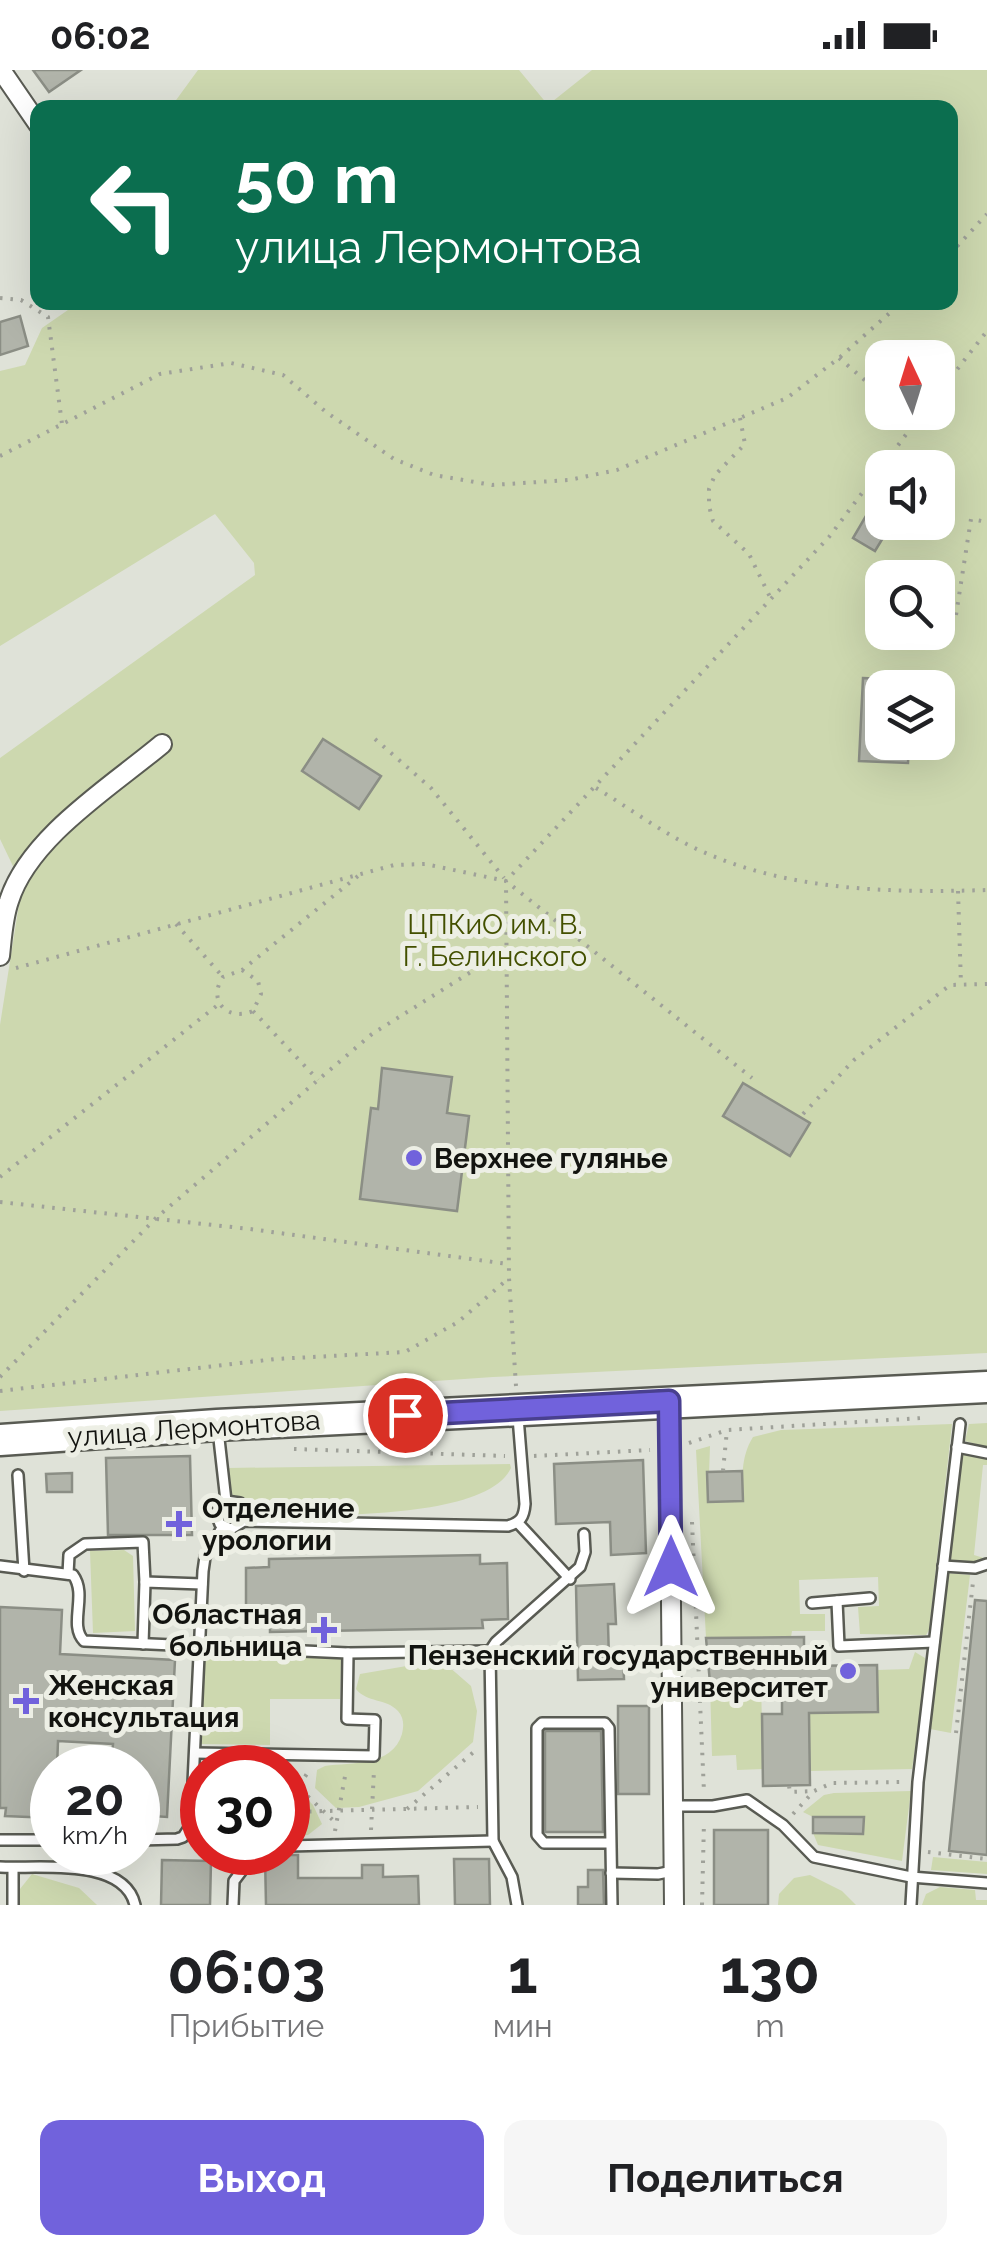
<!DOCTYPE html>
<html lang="ru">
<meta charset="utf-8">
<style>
body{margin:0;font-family:Raleway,sans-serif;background:#f6f6f6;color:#202124;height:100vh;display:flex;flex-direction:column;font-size:38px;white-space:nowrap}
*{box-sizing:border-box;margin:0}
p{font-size:32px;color:#757577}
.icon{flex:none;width:55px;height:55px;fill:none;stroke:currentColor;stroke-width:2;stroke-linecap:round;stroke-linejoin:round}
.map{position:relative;height:1835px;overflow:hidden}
.drawer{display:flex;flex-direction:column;background:#fff;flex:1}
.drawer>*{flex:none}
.guide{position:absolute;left:30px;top:30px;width:928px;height:210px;border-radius:20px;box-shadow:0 10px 40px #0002;background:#0b6e4f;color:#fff;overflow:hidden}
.needle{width:65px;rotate:356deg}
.buttons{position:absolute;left:865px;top:270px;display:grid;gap:20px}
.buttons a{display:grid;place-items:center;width:90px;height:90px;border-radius:20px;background:#fff;box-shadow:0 10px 40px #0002;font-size:50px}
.speed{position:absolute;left:30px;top:1675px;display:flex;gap:20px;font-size:50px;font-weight:700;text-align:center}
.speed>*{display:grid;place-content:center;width:130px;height:130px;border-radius:50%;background:#fff;box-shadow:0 10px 40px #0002;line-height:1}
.speed small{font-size:25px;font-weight:400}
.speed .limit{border:15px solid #d22;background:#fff;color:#111}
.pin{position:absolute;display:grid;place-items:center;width:85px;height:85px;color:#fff;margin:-42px;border:5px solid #fff;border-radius:50%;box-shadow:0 2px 10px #0007}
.me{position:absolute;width:110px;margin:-55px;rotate:0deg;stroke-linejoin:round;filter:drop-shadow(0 0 8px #0008)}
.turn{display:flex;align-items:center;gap:35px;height:210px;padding:0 40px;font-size:45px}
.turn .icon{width:130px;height:130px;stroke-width:2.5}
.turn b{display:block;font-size:70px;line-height:85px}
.eta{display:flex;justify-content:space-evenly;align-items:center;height:170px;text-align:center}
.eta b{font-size:60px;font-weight:700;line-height:70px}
.cta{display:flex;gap:20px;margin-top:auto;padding:20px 40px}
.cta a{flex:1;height:115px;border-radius:20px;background:#7162dc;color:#fff;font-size:40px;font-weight:700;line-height:115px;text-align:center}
.cta a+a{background:#f6f6f6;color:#202124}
.status{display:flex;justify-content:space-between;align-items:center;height:70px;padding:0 50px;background:#fff;direction:ltr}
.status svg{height:28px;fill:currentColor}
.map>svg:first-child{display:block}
.green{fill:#cdd8af;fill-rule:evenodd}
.building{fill:#b1b4aa;stroke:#8b8e85;stroke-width:2.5}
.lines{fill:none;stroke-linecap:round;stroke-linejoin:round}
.lane-casing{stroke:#595b53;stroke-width:14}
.street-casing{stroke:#595b53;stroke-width:22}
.primary-casing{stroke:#595b53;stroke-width:35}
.path{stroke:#9fa199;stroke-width:4;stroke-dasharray:2.5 8;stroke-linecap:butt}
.lane{stroke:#fff;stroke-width:9}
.street{stroke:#fff;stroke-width:18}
.primary{stroke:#fff;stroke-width:30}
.route-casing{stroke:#49408f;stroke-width:25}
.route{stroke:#7162dc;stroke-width:18}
.poi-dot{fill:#7162dc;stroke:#edefe5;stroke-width:4}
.labels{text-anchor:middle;stroke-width:10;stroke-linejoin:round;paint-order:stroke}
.park-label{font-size:28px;fill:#435000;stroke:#edefe5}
.poi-label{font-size:28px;font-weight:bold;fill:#131410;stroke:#edefe5;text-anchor:start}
.street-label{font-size:28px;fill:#131410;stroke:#edefe5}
</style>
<div class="status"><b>06:02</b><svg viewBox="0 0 49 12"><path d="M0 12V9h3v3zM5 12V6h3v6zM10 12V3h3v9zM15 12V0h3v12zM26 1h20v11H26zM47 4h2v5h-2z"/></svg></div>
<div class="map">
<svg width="987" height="1835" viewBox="0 0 987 1835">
<rect width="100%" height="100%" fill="#dfe2d8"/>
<!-- green -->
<g class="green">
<path d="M198 0H519L548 35 592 0H987V1283L493 1307 0 1341V955L22 815 0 769V688L255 505 254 493 215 444 0 576V301L25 295 42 258 78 233 950 232V38L171 37ZM882 288H938V342H882ZM882 398H938V452H882ZM882 508H938V562H882ZM882 618H938V672H882Z"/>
<path d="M987 1353V1377L965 1371 969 1354Z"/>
<path d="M952 1354 929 1560 926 1565 860 1564 858 1537 879 1536 878 1507 799 1510 800 1544H825V1561H792L791 1567 706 1568 696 1380 710 1376 708 1432 742 1431C743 1408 740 1388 753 1367L781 1360Z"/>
<path d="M961 1383 987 1387V1395H983L974 1485 987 1489 976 1494 947 1492Z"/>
<path d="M510 1394 511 1398C485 1453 304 1445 249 1444L241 1427 230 1424 229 1398Z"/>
<path d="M124 1480 133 1486 135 1561 93 1563 90 1481Z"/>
<path d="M946 1503 970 1505 951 1663 930 1659Z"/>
<path d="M915 1582 925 1588 926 1603 912 1699 810 1701 809 1643 878 1642 877 1600 909 1599Z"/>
<path d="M202 1587 341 1588 340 1629H270V1675L201 1674Z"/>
<path d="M424 1593 448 1596 471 1616 477 1641 473 1672 418 1721 359 1737 336 1738 315 1718 317 1700 325 1696C352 1692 392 1697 402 1664 404 1655 404 1648 398 1641 386 1628 367 1633 356 1619L360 1604Z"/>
<path d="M761 1612 763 1699 737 1700 736 1685 712 1686 710 1613Z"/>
<path d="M288 1709 313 1735 322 1754 308 1765 288 1767Z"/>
<path d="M911 1721 902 1791 818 1775 813 1763 863 1764 864 1748 813 1747 803 1742 824 1725 834 1723Z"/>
<path d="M933 1787 987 1792V1804L931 1800Z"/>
<path d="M32 1804 79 1818 97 1835H20V1819Z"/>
<path d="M810 1805 842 1821 856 1835H778L779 1824 794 1808Z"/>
<path d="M940 1817 975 1820 976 1830H987V1835H922L926 1824Z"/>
</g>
<!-- building -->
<g class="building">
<path d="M33 0H81L49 22Z"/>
<path d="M20 246 28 276 0 285V252Z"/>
<path d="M870 439 882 447V452L892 453 875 481 853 468Z"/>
<path d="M863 608 882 609V672H909L908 693 859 691Z"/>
<path d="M323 669 381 706 359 739 302 701Z"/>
<path d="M382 998 452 1007 447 1043 469 1046 457 1141 360 1129 371 1038 378 1039Z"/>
<path d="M743 1013 810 1053 790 1086 723 1046Z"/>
<path d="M190 1386 192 1465H108L106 1388Z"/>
<path d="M643 1390 646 1483 611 1485 610 1452 556 1454 554 1394Z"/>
<path d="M742 1401 743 1431 708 1432 707 1402Z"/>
<path d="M72 1403V1422H47L46 1404Z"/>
<path d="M480 1485V1494L507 1493 508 1549 482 1550 483 1558 270 1562V1553L246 1554V1498L269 1497V1489Z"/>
<path d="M614 1514 616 1554H608L609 1589H623L624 1609 578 1610 576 1516Z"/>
<path d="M975 1530 987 1531V1785L949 1781Z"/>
<path d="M0 1537 62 1540 60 1584 175 1590 167 1747 138 1745V1698H111L113 1674 58 1671 57 1698H52V1748L5 1746 6 1738H0Z"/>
<path d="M804 1567V1596L877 1595 878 1642 809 1643 810 1715 763 1716 762 1644H782V1612L710 1613 706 1568Z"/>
<rect x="618" y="1636" width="31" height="88"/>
<path d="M545 1661H601L603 1762H545Z"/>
<path d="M813 1747H864L863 1764 813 1763Z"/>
<rect x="714" y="1760" width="54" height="75"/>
<path d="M265 1785H298V1808H362V1795H383V1807L418 1806 419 1835H266Z"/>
<path d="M454 1789H489L490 1835H455Z"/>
<path d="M162 1790 211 1791 210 1835H161Z"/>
<path d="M588 1800H603L604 1835H578V1817H588Z"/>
</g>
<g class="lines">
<defs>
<g id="lane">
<path d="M218 1360 226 1431"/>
<path d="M957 1377 987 1383"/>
<path d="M18 1405 24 1501"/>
<path d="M244 1451 245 1441 240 1433 226 1431C217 1437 215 1444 220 1454L231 1459 244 1451 508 1456C521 1452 524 1447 525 1434L518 1347"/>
<path d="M518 1453 570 1509"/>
<path d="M0 1496 73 1505C88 1525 68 1555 84 1571L348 1583 490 1581"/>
<path d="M943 1496 975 1498 987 1494"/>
<path d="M68 1504 69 1485 85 1474 143 1472 145 1512"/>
<path d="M837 1531 839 1576 934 1572"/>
<path d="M812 1533 870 1528"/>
<path d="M143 1574 145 1512 202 1514"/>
<path d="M195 1683 374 1686 375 1650 347 1649 348 1583"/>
<path d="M674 1736H713L747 1730 783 1755 814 1787 911 1807 987 1813"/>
<path d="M0 1770H52"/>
<path d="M138 1770 177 1769 183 1767 191 1755 203 1501 205 1487 223 1456"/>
<path d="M611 1773H544L537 1765V1658L542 1653H605L609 1658 612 1835"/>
<path d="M288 1776 493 1771"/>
<path d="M0 1797C38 1799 124 1787 135 1835"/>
<path d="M611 1803 658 1804 673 1801"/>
<path d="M13 1835V1798"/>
<path d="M233 1835 234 1811 256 1782"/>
<path d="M517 1835 512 1807 493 1771 490 1581 496 1572 580 1497 585 1482 584 1464"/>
<path d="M911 1835 918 1712 960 1354"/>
</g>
<g id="street">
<path d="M1 0 38 54"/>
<path d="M0 886C2 868 3 848 9 831 29 767 112 716 162 674"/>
<path d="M669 1331 674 1835"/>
</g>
<path id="primary" d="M0 1370 217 1355 987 1317"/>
</defs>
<!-- lane casing -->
<use href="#lane" class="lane-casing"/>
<!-- street casing -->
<use href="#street" class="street-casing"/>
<!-- primary casing -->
<use href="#primary" class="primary-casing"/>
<!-- path -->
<g class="path">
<path d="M950 184 987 144"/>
<path d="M0 228 21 230 48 247 62 354"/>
<path d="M839 288 882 325"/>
<path d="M938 324 987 261"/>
<path d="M904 342 916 352"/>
<path d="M740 348 745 374 715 405 709 419V436L713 451 749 484 770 527"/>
<path d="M0 386 160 304 231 293 283 305 326 342 394 389 434 405 492 415 569 410 617 400 787 328 839 288 902 232"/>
<path d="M956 545 971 449 987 452"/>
<path d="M375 669 431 718 504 808"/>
<path d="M596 718C631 739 665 765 701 781 790 821 891 823 987 820"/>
<path d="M958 821 961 915"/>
<path d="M176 854 223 907"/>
<path d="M16 898 394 795 425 794 506 811 752 1008"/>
<path d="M242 900 258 911 261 924 253 941C227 952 207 930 223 907L242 900 358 806"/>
<path d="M253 941 318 1010"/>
<path d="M803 1044 854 990 950 915 987 914"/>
<path d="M0 1107 219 934"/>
<path d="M0 1132 250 1159 508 1194"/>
<path d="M0 1307 156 1148 372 964 506 880"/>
<path d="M516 1316 509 1208 506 811 829 467 923 342"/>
<path d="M0 1321 275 1289 405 1282 458 1252 509 1208"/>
<path d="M689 1373 727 1360 922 1348"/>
<path d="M294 1379 505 1386"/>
<path d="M534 1386 650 1380"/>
<path d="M723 1401 727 1360"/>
<path d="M692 1452 704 1722"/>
<path d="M804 1596 828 1586"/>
<path d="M956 1663 973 1512"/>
<path d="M789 1716 790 1722 814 1721"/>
<path d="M300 1719 336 1753"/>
<path d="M288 1733 310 1699"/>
<path d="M407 1739 476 1680"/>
<path d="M288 1742 478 1737"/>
<path d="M793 1744 814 1721 832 1713 902 1712"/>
<path d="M371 1760 374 1700"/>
<path d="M335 1761 346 1701"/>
<path d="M928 1782 987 1789"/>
<path d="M702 1835 704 1751"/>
</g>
<!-- lane -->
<use href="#lane" class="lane"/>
<!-- street -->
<use href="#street" class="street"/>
<!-- primary -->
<use href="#primary" class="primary"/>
</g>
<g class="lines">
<defs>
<path id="route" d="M405 1345 669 1331 671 1497"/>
</defs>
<!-- route casing -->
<use href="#route" class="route-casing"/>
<!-- route -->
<use href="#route" class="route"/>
</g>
<!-- markers -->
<g class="poi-dot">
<circle cx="414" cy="1088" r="10"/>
<path d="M174 1439h10v10h10v10h-10v10h-10v-10h-10v-10h10z"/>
<path d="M319 1545h10v10h10v10h-10v10h-10v-10h-10v-10h10z"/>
<circle cx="848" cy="1601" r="10"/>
<path d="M21 1616h10v10h10v10h-10v10h-10v-10h-10v-10h10z"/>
</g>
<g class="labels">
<!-- park labels -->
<g class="park-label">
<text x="495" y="864">ЦПКиО им. В.<tspan x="495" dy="32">Г. Белинского</tspan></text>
</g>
<!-- poi labels -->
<g class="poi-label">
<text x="434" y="1098">Верхнее гулянье</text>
<text x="202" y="1448">Отделение<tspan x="202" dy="32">урологии</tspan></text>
<text x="302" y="1554" text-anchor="end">Областная<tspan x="302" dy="32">больница</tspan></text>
<text x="828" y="1595" text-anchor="end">Пензенский государственный<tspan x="828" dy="32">университет</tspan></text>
<text x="48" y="1625">Женская<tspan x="48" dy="32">консультация</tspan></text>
</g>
<!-- street labels -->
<g class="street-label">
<text transform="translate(194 1358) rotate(-4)" y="10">улица Лермонтова</text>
</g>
</g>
</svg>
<div class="buttons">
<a><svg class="needle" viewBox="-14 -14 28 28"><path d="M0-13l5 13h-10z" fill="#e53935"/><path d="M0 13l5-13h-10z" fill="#757577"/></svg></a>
<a><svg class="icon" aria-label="sound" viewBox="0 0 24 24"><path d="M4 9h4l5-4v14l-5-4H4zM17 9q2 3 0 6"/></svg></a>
<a><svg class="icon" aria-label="search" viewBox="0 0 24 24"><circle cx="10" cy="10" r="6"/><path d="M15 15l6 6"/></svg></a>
<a><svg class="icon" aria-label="layers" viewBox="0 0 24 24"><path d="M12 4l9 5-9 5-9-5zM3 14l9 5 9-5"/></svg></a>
</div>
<div class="speed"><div>20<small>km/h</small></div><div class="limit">30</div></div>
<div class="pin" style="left:405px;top:1345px;background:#d93025"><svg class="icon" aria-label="arrive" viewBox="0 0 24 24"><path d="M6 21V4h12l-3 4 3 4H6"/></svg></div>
<svg class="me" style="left:671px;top:1497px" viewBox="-20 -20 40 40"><path d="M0-17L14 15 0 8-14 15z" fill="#7162dc" stroke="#fff" stroke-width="4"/></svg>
<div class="guide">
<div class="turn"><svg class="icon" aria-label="left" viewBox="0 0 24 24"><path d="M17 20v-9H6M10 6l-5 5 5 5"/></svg><div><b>50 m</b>улица Лермонтова</div></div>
</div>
</div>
<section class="drawer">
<div class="eta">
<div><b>06:03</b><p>Прибытие</p></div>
<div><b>1</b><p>мин</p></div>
<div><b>130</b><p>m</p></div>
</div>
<div class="cta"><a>Выход</a><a>Поделиться</a></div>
</section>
